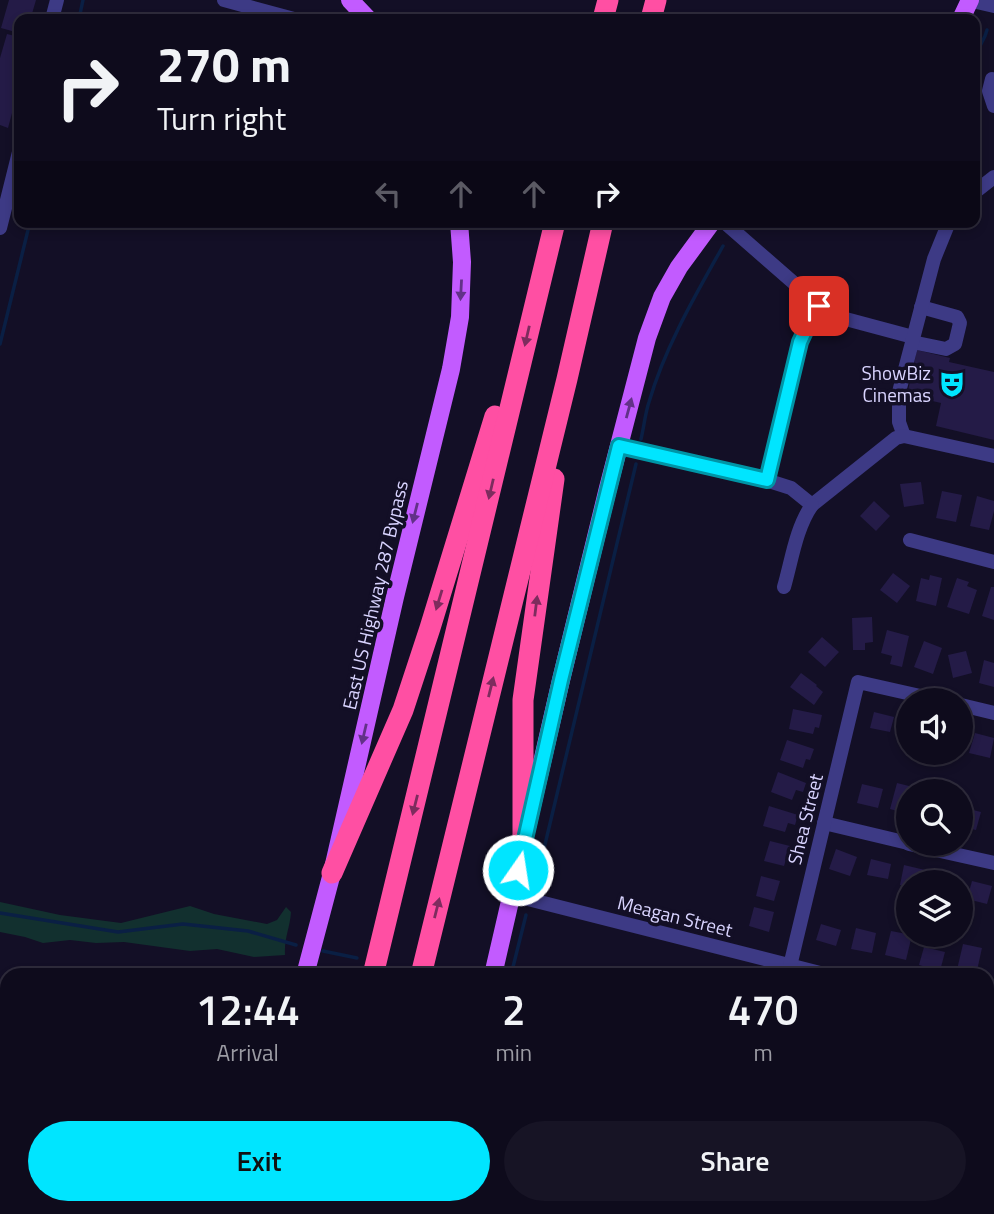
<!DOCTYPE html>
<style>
body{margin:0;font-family:"Titillium Web",sans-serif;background:#171425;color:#f1f3f6;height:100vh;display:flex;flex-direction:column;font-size:26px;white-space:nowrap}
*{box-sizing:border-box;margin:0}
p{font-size:23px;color:#9b9ba3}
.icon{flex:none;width:38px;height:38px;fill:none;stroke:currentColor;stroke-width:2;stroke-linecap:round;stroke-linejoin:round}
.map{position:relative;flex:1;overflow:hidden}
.side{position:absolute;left:0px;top:968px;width:994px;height:247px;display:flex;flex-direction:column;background:#0e0b1c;border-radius:21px 21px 0 0;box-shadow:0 4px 10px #0003,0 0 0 2px #2e2b3b}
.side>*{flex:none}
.banner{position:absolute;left:14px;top:14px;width:966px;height:214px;border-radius:14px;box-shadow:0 4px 10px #0003,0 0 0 2px #2e2b3b;background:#0e0b1c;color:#f1f3f6;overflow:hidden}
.fabs{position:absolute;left:896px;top:688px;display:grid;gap:14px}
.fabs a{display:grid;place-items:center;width:77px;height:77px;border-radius:50%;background:#0e0b1c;box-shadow:0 4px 10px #0003,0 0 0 2px #2e2b3b;font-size:35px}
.pin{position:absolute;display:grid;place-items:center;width:60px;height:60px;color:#fff;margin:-30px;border-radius:14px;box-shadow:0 4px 10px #0006}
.me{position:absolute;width:77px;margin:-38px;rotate:13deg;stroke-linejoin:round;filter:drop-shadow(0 0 5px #0008)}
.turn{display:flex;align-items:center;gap:24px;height:147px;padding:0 28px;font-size:32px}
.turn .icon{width:91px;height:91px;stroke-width:2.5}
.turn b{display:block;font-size:49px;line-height:60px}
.lanes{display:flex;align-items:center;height:66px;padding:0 28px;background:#0003;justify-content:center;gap:35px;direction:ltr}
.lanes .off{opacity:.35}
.eta{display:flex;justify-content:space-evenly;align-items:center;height:119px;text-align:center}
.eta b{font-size:42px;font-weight:600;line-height:49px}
.primary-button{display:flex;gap:14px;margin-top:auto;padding:14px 28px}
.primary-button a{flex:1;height:80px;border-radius:42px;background:#00e5ff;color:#111;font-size:28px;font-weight:600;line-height:80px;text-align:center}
.primary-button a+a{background:#171425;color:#f1f3f6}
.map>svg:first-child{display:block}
.green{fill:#12302f}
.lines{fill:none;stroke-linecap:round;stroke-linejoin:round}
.stream{stroke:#0a1f44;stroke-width:3.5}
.building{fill:#241b47}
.minor{stroke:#3d3a85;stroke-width:14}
.major{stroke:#c25bff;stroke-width:18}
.highway{stroke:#ff4fa3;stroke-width:21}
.oneway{fill:#623188}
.oneway2{fill:#7d2c5e}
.route-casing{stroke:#0095a6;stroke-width:18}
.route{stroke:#00e5ff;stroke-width:12}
.labels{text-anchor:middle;stroke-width:7;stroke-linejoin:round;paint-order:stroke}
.poi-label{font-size:19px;fill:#d9d4ff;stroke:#130f26;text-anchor:end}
.street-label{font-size:19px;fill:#d9d4ff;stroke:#130f26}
</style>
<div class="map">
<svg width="994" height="1214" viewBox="0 0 994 1214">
<rect width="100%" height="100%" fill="#130f26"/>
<!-- green -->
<path class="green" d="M0 902 60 915 121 923 190 906 214 914 267 924 277 920 286 907 291 912C290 928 284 938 285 955L254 957 217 949 190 951 124 942 96 943 70 940 43 943 25 937 0 932Z"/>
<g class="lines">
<!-- stream -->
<g class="stream">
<path d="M79 19 83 0"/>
<path d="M975 56 985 36 987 30"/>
<path d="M0 344 30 222"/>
<path d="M641 439C644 427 645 414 649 402 665 347 695 296 723 246"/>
<path d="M536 882 636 464"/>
<path d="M0 913 118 932 183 924 248 931 296 945"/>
<path d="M323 951 357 958"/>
<path d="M511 975 526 915"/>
<path d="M987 1110 994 1112"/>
<path d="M746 1214 747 1208"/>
</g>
</g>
<!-- building -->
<g class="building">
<path d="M9 0H36L31 17 36 19H19V33L1 28Z"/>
<path d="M7 34 19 37V87L8 128 0 125V58Z"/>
<path d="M917 350 950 358 949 362 994 372V440L936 426 941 403 907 395Z"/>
<path d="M921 482 924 504 904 507 900 484Z"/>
<path d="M942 491 962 495 956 522 936 518Z"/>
<path d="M977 496 994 501V511L989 530 970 526Z"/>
<path d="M874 501 890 516 876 531 860 516Z"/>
<path d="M893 573 910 586 897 603 880 590Z"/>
<path d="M930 575 942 578 936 606 916 601 921 578 929 580Z"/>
<path d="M957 578 969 582 967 586 977 590 969 614 947 607Z"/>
<path d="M991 587H994V620L982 616Z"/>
<path d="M872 617 873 642 865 643V650H853L852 618Z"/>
<path d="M887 630 909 636 902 667 890 664 892 656 881 653Z"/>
<path d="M822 637 839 652 825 667 808 652Z"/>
<path d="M924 641 942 648 933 674 914 667Z"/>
<path d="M966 651 972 673 953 678 948 655Z"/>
<path d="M984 660 994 663V687L979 683Z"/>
<path d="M801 673 817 685 816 686 823 692 814 705 790 687Z"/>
<path d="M793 709 822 715 819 728 815 727 813 734 789 729Z"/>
<path d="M874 712 894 717 890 732 870 728Z"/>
<path d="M975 733 994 738 990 758 969 753Z"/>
<path d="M787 740 814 749 810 760 806 759 803 768 780 760Z"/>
<path d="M778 772 806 783 803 792 796 790 792 800 771 792Z"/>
<path d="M897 783 917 788 916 791H908V814L890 809Z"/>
<path d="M862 784 883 789 878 808 857 803Z"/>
<path d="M769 806 798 815 795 825 788 823 785 832 763 826Z"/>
<path d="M961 807 981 812 976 830 961 827Z"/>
<path d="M770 841 790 846 784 866 764 861Z"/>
<path d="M836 849 857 857 850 876 829 869Z"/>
<path d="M871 859 891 864 888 879 867 875Z"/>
<path d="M904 865 925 870 922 882H908V887L900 885Z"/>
<path d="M761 876 780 881 774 901 756 896Z"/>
<path d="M972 881 992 886 987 904 967 899Z"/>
<path d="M754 907 774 912 769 932 749 926Z"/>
<path d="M821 924 841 930 836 946 816 940Z"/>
<path d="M856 928 876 933 872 953 851 949Z"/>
<path d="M891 931 912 935 906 960 885 955Z"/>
<path d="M963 944 982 948 976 975 956 974Z"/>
<path d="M924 947 945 952 940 971 919 965Z"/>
</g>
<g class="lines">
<!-- minor -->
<g class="minor">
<path d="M224 0 294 19"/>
<path d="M968 0 994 6"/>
<path d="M52 19 57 0"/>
<path d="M992 79 989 91 994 106"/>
<path d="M975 192 994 177"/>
<path d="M724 222 819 305 842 318 913 337"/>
<path d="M0 228 19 152"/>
<path d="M912 342 946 349 955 344 960 323 957 317 921 307"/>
<path d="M904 436 899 422V392L934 259 949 222"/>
<path d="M619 446 769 481 791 488 812 505 896 438 904 436 994 456"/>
<path d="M767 480 800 342 813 314 819 305"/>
<path d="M910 540 994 562"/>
<path d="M784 587C792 559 796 528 812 505"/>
<path d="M961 705 994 713"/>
<path d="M824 823 908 843"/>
<path d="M909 844 994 863"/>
<path d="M512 895 828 975"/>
<path d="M790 966 858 682 938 700"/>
<path d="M987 1012 994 1014"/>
</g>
<!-- major -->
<g class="major">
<path d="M350 0 368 19"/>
<path d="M961 19 970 0"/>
<path d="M305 975 332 873 395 597 451 369 460 317 462 262 459 222"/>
<path d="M493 975 561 680 608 488 647 338 662 297 679 267 712 222"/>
<path d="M238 1214 239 1208"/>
<path d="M438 1214 440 1208"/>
</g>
<!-- highway -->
<g class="highway">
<path d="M603 19 608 0"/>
<path d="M651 19 656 0"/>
<path d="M523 845V700L554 479"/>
<path d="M332 873 403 710 430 628 495 416"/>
<path d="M373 975 555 222"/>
<path d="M421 975 567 379 603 222"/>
<path d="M315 1214 317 1208"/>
<path d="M363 1214 365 1208"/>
</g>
</g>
<!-- one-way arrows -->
<defs><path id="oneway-solid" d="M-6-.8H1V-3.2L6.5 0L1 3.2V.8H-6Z" transform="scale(1.75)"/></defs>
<g class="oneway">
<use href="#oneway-solid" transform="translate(461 290) rotate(93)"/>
<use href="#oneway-solid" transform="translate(629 408) rotate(-75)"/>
<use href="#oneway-solid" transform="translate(415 513) rotate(104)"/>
<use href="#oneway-solid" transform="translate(364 734) rotate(103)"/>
</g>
<g class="oneway2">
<use href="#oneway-solid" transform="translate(527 336) rotate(103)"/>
<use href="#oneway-solid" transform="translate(491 489) rotate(103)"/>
<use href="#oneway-solid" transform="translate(439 600) rotate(107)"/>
<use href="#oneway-solid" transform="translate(536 606) rotate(-83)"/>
<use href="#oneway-solid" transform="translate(491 687) rotate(-76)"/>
<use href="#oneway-solid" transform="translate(415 805) rotate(104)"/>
<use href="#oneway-solid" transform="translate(437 908) rotate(-76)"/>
</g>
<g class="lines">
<defs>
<path id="route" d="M518 870 561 680 619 446 767 480 800 342 813 314 819 306"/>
</defs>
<!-- route casing -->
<use href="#route" class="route-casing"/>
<!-- route -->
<use href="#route" class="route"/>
</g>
<!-- icons -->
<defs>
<symbol id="theatre-bare" viewBox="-9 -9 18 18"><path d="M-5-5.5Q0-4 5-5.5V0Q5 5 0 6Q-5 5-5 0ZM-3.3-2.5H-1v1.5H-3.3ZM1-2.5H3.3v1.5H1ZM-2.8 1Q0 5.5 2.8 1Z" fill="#00e5ff" stroke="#130f26" stroke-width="2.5" paint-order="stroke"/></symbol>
</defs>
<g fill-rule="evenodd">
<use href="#theatre-bare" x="933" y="365" width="38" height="38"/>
</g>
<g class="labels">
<!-- poi labels -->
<g class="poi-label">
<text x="931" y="380">ShowBiz<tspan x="931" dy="22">Cinemas</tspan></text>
</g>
<!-- street labels -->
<g class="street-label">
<text transform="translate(375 595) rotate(-77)" y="7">East US Highway 287 Bypass</text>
<text transform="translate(805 819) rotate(-76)" y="7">Shea Street</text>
<text transform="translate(675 916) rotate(14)" y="7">Meagan Street</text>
</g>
</g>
</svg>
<div class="fabs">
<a><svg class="icon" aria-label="sound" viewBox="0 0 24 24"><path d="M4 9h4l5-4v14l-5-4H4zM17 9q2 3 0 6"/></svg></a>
<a><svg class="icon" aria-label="search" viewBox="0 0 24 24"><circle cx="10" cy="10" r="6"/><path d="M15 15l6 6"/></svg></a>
<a><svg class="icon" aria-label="layers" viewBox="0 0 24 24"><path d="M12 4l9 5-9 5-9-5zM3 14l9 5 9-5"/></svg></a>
</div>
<div class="pin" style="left:819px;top:306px;background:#d93025"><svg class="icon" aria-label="arrive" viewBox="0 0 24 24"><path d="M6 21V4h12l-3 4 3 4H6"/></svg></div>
<svg class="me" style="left:518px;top:870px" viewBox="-20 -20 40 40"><circle r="17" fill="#00e5ff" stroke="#fff" stroke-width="3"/><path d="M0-11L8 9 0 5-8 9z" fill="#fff"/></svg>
<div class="banner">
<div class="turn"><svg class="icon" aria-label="right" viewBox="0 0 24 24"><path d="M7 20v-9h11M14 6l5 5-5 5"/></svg><div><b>270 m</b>Turn right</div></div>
<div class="lanes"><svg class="icon off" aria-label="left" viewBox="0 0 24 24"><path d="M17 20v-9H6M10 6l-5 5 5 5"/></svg><svg class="icon off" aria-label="ahead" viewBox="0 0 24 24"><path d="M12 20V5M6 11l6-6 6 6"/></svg><svg class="icon off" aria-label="ahead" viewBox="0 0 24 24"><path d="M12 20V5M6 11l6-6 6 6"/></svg><svg class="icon" aria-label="right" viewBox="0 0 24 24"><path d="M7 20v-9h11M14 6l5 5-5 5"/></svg></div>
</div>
<section class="side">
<div class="eta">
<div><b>12:44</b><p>Arrival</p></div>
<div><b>2</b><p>min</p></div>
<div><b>470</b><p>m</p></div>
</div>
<div class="primary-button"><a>Exit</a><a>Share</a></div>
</section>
</div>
